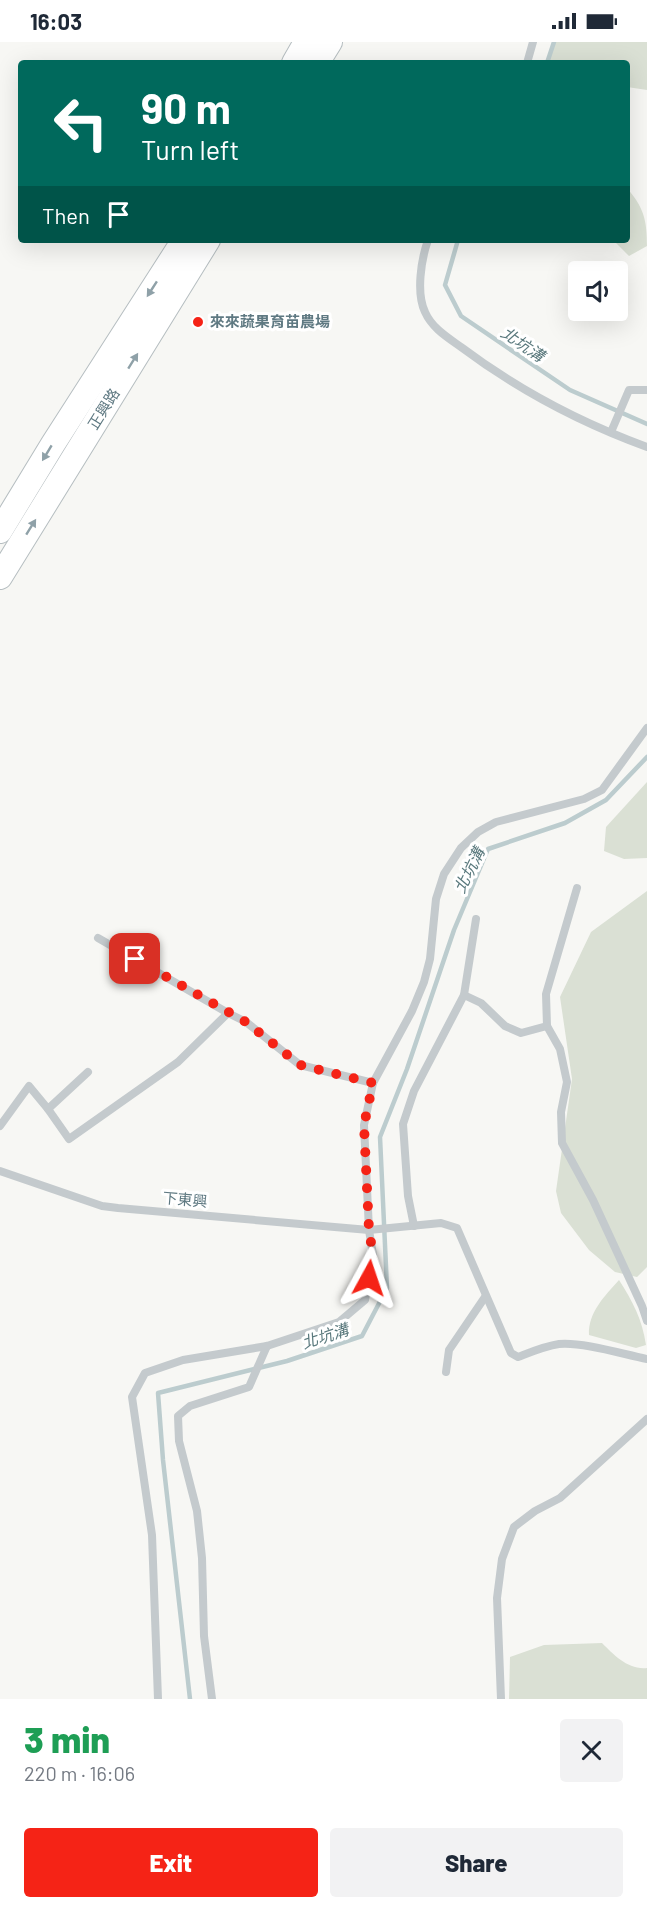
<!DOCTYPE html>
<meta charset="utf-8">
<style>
body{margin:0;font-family:Barlow,"Noto Sans TC",sans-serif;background:#f2f2f3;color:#1f2937;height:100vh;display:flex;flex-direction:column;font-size:22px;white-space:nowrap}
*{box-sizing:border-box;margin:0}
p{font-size:20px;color:#747a83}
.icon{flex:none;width:33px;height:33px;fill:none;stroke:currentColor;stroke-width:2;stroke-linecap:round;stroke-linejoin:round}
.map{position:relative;height:1657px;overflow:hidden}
.drawer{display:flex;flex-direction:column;background:#fff;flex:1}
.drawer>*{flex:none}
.guide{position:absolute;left:18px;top:18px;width:612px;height:183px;border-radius:6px;box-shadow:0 6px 24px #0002;background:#00695c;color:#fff;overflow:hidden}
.buttons{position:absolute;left:568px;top:219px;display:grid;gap:12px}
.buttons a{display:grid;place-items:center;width:60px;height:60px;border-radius:6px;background:#fff;box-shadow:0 6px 24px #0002;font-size:30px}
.pin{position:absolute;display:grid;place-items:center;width:51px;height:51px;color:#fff;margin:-26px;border-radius:12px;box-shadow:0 3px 9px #0006}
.me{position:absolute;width:66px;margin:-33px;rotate:5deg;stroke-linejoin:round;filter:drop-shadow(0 0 4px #0008)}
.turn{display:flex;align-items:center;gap:21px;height:126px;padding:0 24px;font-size:27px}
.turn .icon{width:78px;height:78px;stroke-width:2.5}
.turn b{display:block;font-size:42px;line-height:51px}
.then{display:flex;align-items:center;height:57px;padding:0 24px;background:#0003;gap:12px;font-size:22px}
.round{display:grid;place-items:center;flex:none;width:63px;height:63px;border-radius:6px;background:#f2f2f3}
.head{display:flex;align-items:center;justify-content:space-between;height:102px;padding:0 24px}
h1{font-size:36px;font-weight:800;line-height:45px;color:#1e9e55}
.button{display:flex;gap:12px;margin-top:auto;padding:12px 24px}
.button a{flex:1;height:69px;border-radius:6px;background:#f52316;color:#fff;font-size:24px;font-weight:800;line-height:69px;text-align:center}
.button a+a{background:#f2f2f3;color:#1f2937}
.status{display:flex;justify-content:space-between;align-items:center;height:42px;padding:0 30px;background:#fff;direction:ltr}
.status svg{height:16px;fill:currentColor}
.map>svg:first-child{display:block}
.green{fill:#dae0d4}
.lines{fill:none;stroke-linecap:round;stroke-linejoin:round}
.stream{stroke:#bcccce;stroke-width:4.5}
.secondary-casing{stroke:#b6bec1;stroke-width:26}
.service{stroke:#c4cacd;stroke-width:8}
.secondary{stroke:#fff;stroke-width:24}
.oneway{fill:#8fa1a8}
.route{stroke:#f52316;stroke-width:10;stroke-dasharray:0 18}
.poi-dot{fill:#f52316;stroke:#fff;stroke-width:2}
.labels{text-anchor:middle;stroke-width:6;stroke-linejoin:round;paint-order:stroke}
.poi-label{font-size:15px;font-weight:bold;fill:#5f7982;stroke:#fff;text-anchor:start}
.street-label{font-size:15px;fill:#5f7982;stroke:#fff}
.water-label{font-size:16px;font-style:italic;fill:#5a797d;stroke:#fff}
</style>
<div class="status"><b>16:03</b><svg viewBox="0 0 49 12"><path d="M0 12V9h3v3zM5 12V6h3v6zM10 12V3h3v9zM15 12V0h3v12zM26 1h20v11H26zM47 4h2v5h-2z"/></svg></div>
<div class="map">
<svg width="647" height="1657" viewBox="0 0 647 1657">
<rect width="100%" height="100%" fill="#f7f7f4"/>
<!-- green -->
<g class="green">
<path d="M552 0H647V48L627 45V21H548Z"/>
<path d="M627 146C644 166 647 178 647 204L629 214 613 198H627Z"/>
<path d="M647 740V816L624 817 604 809 606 785Z"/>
<path d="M647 849V1225L637 1235 615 1230 589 1208 561 1171 556 1149 572 1037 560 955 591 890Z"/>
<path d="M619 1238C633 1260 642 1277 646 1303L636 1306 589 1293C588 1270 605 1254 619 1238Z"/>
<path d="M602 1601C614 1613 628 1628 647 1626V1657H509L510 1615 544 1603Z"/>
</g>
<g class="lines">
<!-- stream -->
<g class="stream">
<path d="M547 21 554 0"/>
<path d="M458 198 445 243 461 274 570 348 647 382"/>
<path d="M190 1657 163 1418 158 1351 287 1319 362 1294 387 1246 380 1095 407 1027 454 888 488 807 565 781 606 758 647 715"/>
</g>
<defs>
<g id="secondary">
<path d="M294 21 306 0"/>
<path d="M317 21 330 0"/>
<path d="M0 489 53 402 184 198"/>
<path d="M0 535 208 198"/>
</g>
</defs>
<!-- secondary casing -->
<use href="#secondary" class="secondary-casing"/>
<!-- service -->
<g class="service">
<path d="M527 21 533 0"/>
<path d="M428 198C421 218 416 251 425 270 432 286 447 295 461 305 517 347 581 381 647 405"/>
<path d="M611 390 629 348H647"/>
<path d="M577 846 546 952 547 984 560 1007 567 1040 561 1070 562 1101 593 1158 642 1264 647 1279"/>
<path d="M98 896 228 971 246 980 300 1023 373 1041"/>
<path d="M464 953 481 961 505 984 521 991 547 984"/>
<path d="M48 1067 69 1097 178 1020 228 971"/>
<path d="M0 1084 29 1044 48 1067 88 1030"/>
<path d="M0 1129 102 1164 118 1166 369 1188 441 1181 457 1186 511 1311 518 1315C531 1310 545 1304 559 1302 584 1300 622 1312 647 1317"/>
<path d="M414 1184 408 1154 403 1082 414 1049 464 953 476 877"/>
<path d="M446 1330 449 1308 485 1255"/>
<path d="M158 1657 152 1493 132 1355 145 1331 183 1318 267 1304 339 1280 365 1258 373 1213 369 1188 364 1083 373 1041 412 969 424 940 430 917 436 857 444 832 461 806 478 790 496 780 584 757 602 748 647 686"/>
<path d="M212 1657 204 1594 202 1516 197 1469 179 1399 178 1374 190 1364 249 1345 267 1304"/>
<path d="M501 1657 497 1556 502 1517 514 1485 535 1469 560 1456 647 1377"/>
</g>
<!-- secondary -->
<use href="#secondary" class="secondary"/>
</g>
<!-- one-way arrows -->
<defs><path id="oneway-solid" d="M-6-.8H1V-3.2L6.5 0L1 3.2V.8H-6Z" transform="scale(1.5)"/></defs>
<g class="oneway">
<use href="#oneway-solid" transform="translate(152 247) rotate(123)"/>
<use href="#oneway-solid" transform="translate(133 319) rotate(-58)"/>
<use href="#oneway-solid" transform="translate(47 411) rotate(121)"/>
<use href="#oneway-solid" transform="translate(31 485) rotate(-58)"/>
</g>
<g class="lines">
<!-- route -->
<path class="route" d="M135 917 246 980 300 1023 373 1041 364 1083 369 1188 373 1213 369 1236"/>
</g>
<!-- markers -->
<circle class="poi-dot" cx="198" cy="280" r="6"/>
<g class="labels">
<!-- poi labels -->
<g class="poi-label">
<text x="210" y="285">來來蔬果育苗農場</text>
</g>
<!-- street labels -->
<g class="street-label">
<text transform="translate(104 367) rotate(-58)" y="5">正興路</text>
<text transform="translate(185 1158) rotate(5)" y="5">下東興</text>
</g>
<!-- water labels -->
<g class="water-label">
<text transform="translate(523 302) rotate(34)" y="6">北坑溝</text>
<text transform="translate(469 828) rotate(-64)" y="6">北坑溝</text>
<text transform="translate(325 1294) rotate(-18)" y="6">北坑溝</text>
</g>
</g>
</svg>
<div class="buttons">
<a><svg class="icon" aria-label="sound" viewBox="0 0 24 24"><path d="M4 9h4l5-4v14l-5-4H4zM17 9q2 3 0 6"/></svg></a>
</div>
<div class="pin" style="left:135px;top:917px;background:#d93025"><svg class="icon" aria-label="arrive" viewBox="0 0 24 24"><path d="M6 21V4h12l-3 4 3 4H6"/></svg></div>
<svg class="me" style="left:369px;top:1236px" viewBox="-20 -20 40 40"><path d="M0-17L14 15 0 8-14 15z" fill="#f52316" stroke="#fff" stroke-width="4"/></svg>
<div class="guide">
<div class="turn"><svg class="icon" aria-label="left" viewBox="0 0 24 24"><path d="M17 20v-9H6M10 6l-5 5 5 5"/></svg><div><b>90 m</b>Turn left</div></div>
<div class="then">Then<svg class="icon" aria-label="arrive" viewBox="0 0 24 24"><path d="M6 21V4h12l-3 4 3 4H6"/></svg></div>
</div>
</div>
<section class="drawer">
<div class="head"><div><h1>3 min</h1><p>220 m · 16:06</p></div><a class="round"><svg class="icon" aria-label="close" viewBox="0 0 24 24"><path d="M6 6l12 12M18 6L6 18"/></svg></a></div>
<div class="button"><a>Exit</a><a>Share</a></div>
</section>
